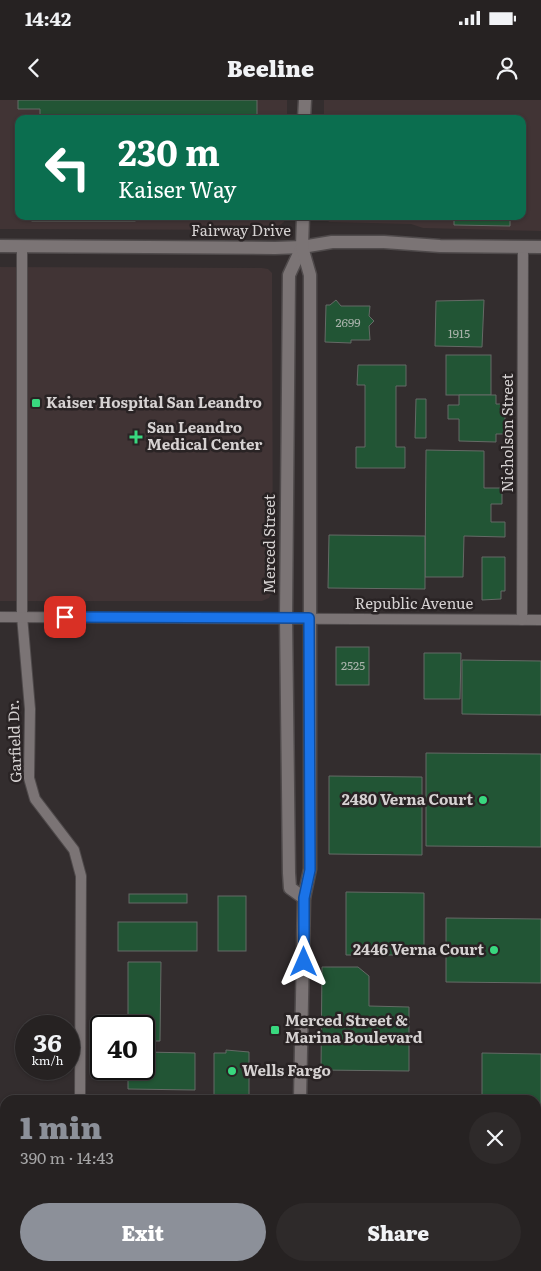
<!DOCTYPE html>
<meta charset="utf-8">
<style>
body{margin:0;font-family:Literata,serif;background:#2e2a2a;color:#f1f3f6;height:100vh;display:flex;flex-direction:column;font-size:19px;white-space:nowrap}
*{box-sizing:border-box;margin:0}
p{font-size:16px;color:#a4a4a5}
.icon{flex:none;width:28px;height:28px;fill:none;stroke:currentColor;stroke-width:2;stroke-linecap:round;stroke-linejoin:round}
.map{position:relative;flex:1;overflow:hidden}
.details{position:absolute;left:0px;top:995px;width:541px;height:176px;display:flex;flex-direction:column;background:#262222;border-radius:15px 15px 0 0;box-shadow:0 1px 4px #0004,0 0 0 1px #423f40}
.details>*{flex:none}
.hud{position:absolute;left:15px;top:15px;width:511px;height:105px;border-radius:10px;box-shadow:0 1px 4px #0004,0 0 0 1px #423f40;background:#0b6e4f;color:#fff;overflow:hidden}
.speed{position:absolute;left:15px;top:915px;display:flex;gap:10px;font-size:25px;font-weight:700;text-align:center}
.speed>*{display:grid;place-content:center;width:65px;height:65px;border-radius:50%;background:#262222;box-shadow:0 1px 4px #0004,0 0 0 1px #423f40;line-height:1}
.speed small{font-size:12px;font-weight:400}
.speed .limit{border:2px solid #111;border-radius:8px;background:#fff;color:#111}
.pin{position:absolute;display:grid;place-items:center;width:42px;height:42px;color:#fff;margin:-21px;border-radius:10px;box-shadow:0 2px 8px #0006}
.me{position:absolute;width:55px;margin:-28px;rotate:0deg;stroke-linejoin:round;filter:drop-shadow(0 0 4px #0008)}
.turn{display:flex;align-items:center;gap:18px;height:105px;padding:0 20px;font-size:22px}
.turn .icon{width:65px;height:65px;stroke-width:2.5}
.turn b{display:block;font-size:35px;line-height:42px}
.round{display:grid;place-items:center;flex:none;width:52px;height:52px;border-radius:26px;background:#2e2a2a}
.head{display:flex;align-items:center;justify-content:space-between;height:85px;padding:0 20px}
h1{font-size:30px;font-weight:800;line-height:38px;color:#8c9099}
.cta{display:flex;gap:10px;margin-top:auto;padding:10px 20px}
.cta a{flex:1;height:58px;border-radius:30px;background:#8c9099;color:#fff;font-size:20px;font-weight:800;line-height:58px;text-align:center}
.cta a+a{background:#2e2a2a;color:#f1f3f6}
.status{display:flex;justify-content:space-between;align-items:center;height:35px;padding:0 25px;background:#262222;direction:ltr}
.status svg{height:14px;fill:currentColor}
header{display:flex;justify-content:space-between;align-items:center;height:65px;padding:0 20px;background:#262222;font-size:22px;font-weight:800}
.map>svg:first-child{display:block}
.built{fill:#413435}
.building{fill:#225535;stroke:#656a66}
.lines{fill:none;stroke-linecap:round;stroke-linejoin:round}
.minor-casing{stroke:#4f4a4b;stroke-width:12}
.tertiary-casing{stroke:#4f4a4b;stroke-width:15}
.secondary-casing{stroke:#4f4a4b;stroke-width:15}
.minor{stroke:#7b7475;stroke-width:10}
.tertiary{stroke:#7b7475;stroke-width:12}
.secondary{stroke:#7b7475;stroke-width:12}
.route-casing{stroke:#114b97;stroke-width:12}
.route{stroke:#1a73e8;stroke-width:9}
.poi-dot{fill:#39d87f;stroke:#292324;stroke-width:2}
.labels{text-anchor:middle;stroke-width:5;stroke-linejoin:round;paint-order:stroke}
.number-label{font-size:12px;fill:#a9b3ab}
.street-label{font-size:15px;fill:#d6d2d2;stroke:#292324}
.poi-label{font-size:15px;font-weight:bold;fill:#d6d2d2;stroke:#292324;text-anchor:start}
</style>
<div class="status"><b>14:42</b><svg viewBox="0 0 49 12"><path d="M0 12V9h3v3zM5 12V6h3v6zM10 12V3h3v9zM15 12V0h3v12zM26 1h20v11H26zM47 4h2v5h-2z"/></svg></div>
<header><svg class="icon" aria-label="back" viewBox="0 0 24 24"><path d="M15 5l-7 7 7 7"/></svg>Beeline<svg class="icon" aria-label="person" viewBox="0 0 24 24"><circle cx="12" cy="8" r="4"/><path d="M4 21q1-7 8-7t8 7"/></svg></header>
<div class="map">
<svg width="541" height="1171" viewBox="0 0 541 1171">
<rect width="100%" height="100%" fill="#332d2e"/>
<!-- built -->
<g class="built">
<path d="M0 0H287V19H19V116H286L284 122 273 130 0 129Z"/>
<path d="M324 0H541V131L423 128 411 124 329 122 324 116H522V19H324Z"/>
<path d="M0 167 262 168 268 169 272 173 273 489 269 498 262 501H0Z"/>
</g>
<!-- building -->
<g class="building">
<path d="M18 0H257V19H40V9H18Z"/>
<rect x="32" y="116" width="103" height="5"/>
<path d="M454 116H510V126L454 125Z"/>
<path d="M336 200 341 206H370L369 216 374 221 369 226 370 240H351V243L325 242 326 205H330Z"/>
<path d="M484 200 482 247 435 246 436 201Z"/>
<rect x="446" y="255" width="45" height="40"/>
<path d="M358 265H406V286H396V347H405V368H356V347H365V285H357Z"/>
<path d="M459 295H496V304H505V334H496V342L459 341V319H448V305H459Z"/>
<path d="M416 299H426V338H415Z"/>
<path d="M426 350 484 351V388H502V404H491V422H505V437L464 436 463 477H425Z"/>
<path d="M329 435 425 436V489L328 488Z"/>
<path d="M482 457H505V491H501V499L482 500Z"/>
<rect x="336" y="547" width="33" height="38"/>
<path d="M424 553H461L460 599H424Z"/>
<path d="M462 560 541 561V615L462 614Z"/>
<path d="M426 653 541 654V747L426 746Z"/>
<path d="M329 676 422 677V755L329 754Z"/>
<path d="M346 792 424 793V855H346Z"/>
<rect x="129" y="794" width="58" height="9"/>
<rect x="218" y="796" width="28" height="55"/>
<path d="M446 818 541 819V883L446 882Z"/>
<rect x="118" y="822" width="79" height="29"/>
<path d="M128 862H161L160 941H144V926H128Z"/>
<path d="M322 867H358L369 876V906L409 907V971L321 970Z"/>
<path d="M226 950 249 952V995H214V953H226Z"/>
<path d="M144 952 195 953V990L128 989V969H144Z"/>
<path d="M482 953 541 954V1051H536V1000H482Z"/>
<path d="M5 1142V1166H41V1171H0V1144Z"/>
<rect x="50" y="1166" width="49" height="5"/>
<rect x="165" y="1166" width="19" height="5"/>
<path d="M219 1166H232L236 1171H215Z"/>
<rect x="257" y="1166" width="20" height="5"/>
<rect x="418" y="1166" width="18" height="5"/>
</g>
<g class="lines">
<defs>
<g id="minor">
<path d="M22 146V516L30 609 29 678 35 699 74 750 81 776 80 1000"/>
<path d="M0 517 541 520"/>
<path d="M522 520 523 147"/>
</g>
<g id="tertiary">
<path d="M304 19 305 0"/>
<path d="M0 146 275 148 302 147 332 142H384L440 146 541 147"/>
<path d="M302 147 289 175 286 518 289 773 290 788 304 798"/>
<path d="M300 1000 304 798 310 769V175L302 147 303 116"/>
<path d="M301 1171V1166"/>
</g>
<g id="secondary">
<path d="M0 1082H5"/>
<path d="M536 1098H541"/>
<path d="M0 1103H5"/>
<path d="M0 1114H5"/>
<path d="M307 1171 311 1166"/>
</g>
</defs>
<!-- minor casing -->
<use href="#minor" class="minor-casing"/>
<!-- tertiary casing -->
<use href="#tertiary" class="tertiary-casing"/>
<!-- secondary casing -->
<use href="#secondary" class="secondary-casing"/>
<!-- minor -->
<use href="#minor" class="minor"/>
<!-- tertiary -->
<use href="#tertiary" class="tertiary"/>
<!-- secondary -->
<use href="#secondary" class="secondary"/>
</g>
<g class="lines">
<defs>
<path id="route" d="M65 517 309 518 310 770 304 798V862"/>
</defs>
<!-- route casing -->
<use href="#route" class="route-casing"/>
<!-- route -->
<use href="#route" class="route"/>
</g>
<!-- markers -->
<g class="poi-dot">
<rect x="31" y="298" width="10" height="10" rx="2.5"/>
<path d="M133.5 329.5h5v5h5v5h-5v5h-5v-5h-5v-5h5z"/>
<circle cx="483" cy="700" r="5"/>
<circle cx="494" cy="850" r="5"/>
<rect x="270" y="925" width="10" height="10" rx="2.5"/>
<circle cx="232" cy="971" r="5"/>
</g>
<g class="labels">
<!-- number labels -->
<g class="number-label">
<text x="348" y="227">2699</text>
<text x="459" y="238">1915</text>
<text x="353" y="570">2525</text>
</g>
<!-- street labels -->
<g class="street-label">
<text x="241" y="136">Fairway Drive</text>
<text transform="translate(508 333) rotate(-90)" y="5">Nicholson Street</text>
<text transform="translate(270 444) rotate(-90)" y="5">Merced Street</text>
<text x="414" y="509">Republic Avenue</text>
<text transform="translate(15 641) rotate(-92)" y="5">Garfield Dr.</text>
</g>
<!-- poi labels -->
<g class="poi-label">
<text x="46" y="308">Kaiser Hospital San Leandro</text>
<text x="147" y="333">San Leandro<tspan x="147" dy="17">Medical Center</tspan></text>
<text x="473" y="705" text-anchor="end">2480 Verna Court</text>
<text x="484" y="855" text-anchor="end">2446 Verna Court</text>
<text x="285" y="926">Merced Street &amp;<tspan x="285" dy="17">Marina Boulevard</tspan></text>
<text x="242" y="976">Wells Fargo</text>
</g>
</g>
</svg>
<div class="speed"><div>36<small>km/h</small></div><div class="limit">40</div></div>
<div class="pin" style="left:65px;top:517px;background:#d93025"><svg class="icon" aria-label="arrive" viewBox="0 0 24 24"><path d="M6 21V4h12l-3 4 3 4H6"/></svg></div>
<svg class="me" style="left:304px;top:862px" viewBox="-20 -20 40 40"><path d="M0-17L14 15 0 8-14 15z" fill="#1a73e8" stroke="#fff" stroke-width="4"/></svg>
<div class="hud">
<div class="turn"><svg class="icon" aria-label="left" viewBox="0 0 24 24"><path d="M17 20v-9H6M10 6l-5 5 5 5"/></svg><div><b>230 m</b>Kaiser Way</div></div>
</div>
<section class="details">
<div class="head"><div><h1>1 min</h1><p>390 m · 14:43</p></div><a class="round"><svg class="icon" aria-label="close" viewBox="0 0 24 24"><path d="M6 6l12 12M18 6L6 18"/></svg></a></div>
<div class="cta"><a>Exit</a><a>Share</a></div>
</section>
</div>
